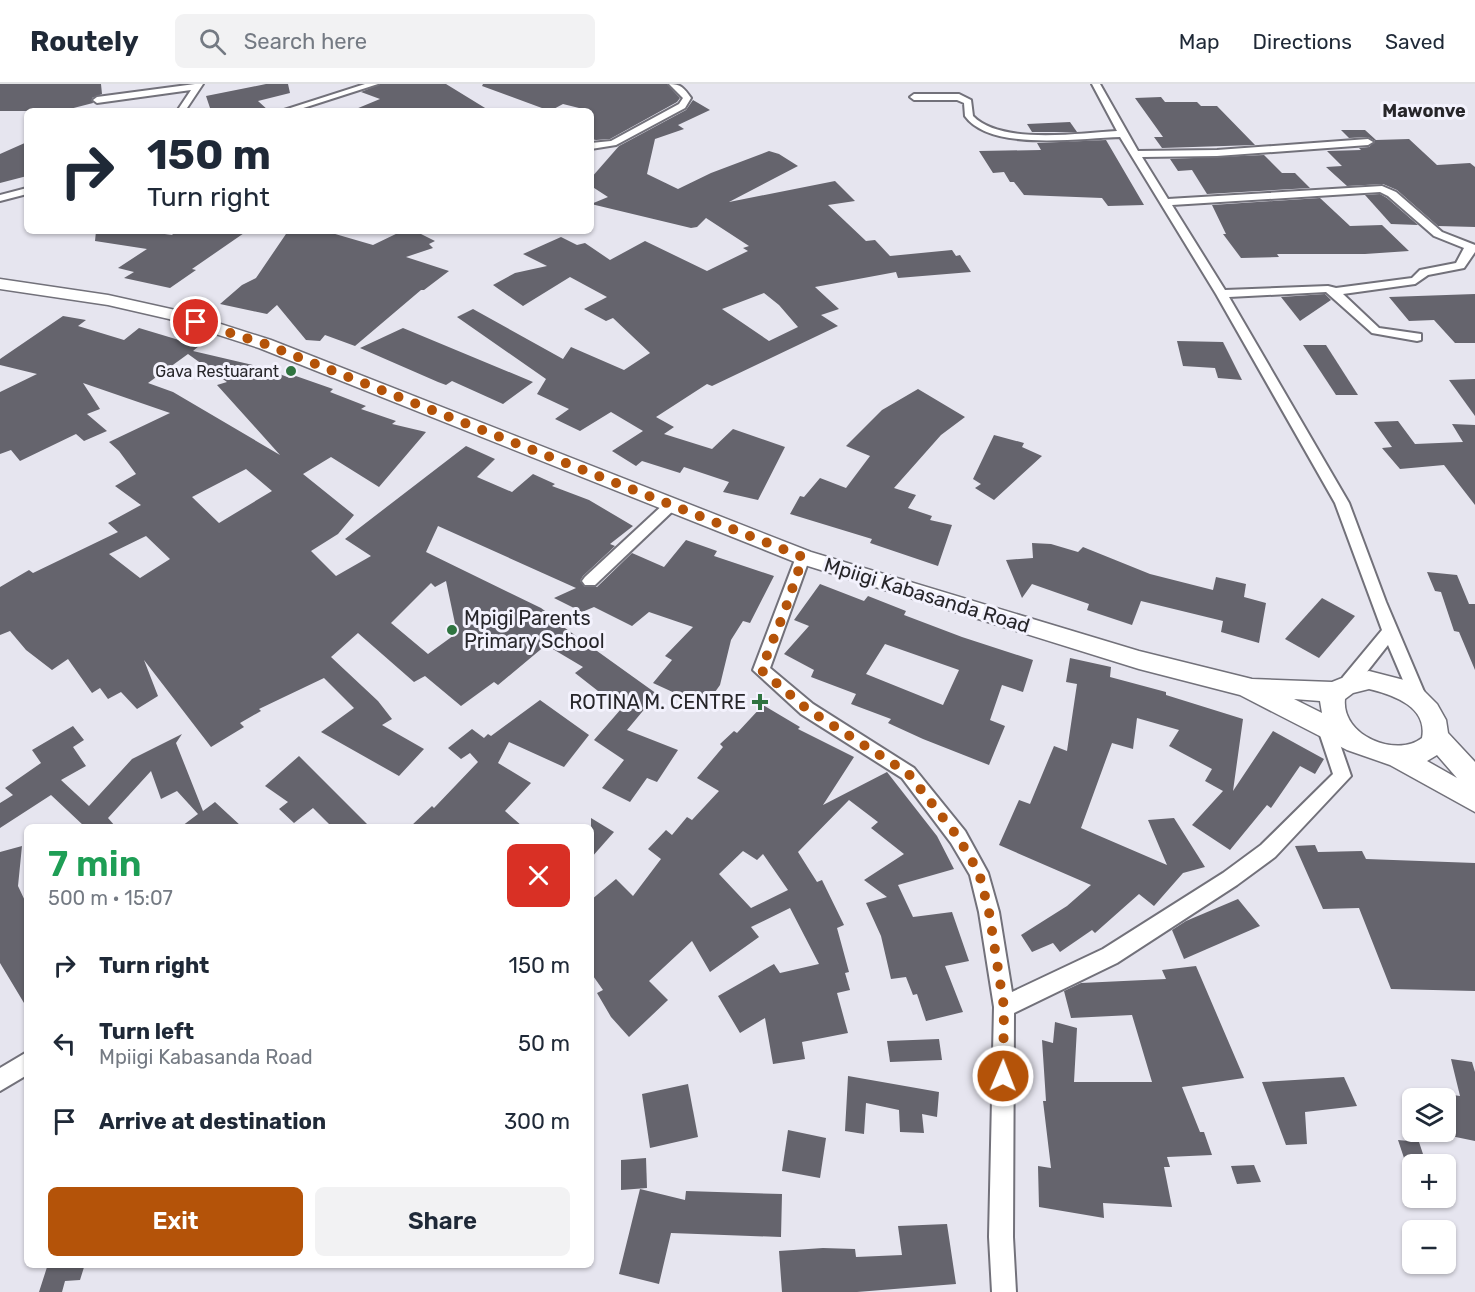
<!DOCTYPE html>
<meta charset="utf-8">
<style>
body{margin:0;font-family:Rubik,sans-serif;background:#f2f2f3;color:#1f2937;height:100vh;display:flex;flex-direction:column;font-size:22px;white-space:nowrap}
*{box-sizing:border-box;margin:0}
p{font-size:20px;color:#747a83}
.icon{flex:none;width:33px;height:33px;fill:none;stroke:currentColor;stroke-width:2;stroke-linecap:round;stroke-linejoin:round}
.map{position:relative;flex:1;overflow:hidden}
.panel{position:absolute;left:24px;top:740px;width:570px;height:444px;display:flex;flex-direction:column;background:#fff;border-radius:9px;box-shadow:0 2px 4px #0004}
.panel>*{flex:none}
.banner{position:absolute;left:24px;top:24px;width:570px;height:126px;border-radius:9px;box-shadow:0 2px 4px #0004;background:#fff;color:#1f2937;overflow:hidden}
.tools{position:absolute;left:1402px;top:1004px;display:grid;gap:12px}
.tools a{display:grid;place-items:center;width:54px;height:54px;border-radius:9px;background:#fff;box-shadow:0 2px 4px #0004;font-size:30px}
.pin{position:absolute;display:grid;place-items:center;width:51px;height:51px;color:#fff;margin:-26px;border:3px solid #fff;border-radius:50%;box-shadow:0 2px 6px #0007}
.me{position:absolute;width:66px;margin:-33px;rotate:1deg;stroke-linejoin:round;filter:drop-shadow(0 0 4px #0008)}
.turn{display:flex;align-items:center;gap:21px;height:126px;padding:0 24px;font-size:27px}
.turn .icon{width:78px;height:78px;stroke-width:2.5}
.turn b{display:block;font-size:42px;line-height:51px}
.round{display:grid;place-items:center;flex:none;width:63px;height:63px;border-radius:9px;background:#f2f2f3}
.head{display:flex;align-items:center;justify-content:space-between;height:102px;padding:0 24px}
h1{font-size:36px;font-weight:600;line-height:45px;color:#1e9e55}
.button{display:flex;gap:12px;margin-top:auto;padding:12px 24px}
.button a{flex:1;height:69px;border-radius:9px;background:#b45309;color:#fff;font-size:24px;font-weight:600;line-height:69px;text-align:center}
.button a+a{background:#f2f2f3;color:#1f2937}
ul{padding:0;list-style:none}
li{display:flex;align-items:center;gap:18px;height:78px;padding:0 24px}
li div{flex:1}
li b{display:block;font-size:22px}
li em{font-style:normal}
header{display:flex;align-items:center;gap:36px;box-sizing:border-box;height:84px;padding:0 30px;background:#fff;border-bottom:2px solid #e0e1e3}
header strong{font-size:28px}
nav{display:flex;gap:33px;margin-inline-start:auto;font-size:21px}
.search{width:420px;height:54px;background:#f2f2f3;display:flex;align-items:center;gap:15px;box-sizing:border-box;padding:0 21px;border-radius:9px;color:#747a83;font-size:22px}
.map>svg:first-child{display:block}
.building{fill:#65646d;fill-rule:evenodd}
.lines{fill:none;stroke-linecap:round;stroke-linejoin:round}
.street-casing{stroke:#72717a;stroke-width:4}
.secondary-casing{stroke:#72717a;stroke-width:3}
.street{fill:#fff;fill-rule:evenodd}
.secondary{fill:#fff;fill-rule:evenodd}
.route{stroke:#b45309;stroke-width:10;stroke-dasharray:0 18}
.poi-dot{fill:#2f7440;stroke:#f3f2fd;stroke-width:2}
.labels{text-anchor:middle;stroke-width:6;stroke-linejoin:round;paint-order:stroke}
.far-poi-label{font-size:16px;fill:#27262a;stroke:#f3f2fd;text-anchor:end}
.far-quarter-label{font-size:18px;font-weight:bold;fill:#27262a;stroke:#f3f2fd}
.street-label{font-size:20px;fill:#27262a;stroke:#f3f2fd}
.poi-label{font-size:20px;fill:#27262a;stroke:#f3f2fd;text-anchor:start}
</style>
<header>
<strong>Routely</strong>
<div class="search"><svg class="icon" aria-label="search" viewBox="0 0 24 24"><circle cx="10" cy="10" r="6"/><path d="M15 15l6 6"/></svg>Search here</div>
<nav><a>Map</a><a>Directions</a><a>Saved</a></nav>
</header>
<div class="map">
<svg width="1475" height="1208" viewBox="0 0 1475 1208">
<rect width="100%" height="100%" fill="#e6e5ef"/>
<!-- building -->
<g class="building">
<path d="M0 0H101L102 10 92 14 93 19 62 27H0Z"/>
<path d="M266 0H288L290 9 258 17 269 27H211L206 12Z"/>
<path d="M380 0H446L490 27H351L380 15 361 8Z"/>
<path d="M483 0H667L680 14 677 18 610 55 596 56 591 55V27L563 20 550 27 482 2Z"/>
<path d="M1161 13 1165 18H1197L1201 22H1217L1255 61 1162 64 1154 53H1163L1135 14Z"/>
<path d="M693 16 710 26 678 41 684 45 655 55 647 90 678 105 711 89 769 67 779 70 798 82 729 118 835 97 855 117 828 121 866 157 875 156 890 172 952 166 956 172 960 171 971 188 898 194 896 188 815 203 839 225 821 231 838 242 712 302 707 300 656 333 674 343 664 350 712 365 733 345 785 363 758 416 723 408 729 398 684 383 680 389 642 377 636 382 612 367 643 347 611 328 580 347 555 335 569 325 537 310 546 295 457 233 473 225 563 275 571 263 624 286 650 269 613 234 606 237 584 225 607 213 570 193 523 222 493 201 515 189 547 182 523 170 561 153 577 161 585 159 610 176 645 157 707 187 748 167 743 164 749 162 706 134 697 143 691 144 591 120 608 113 591 102V94L619 62 686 26ZM764 209 779 221 798 243 769 257 722 225Z"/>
<path d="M1070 38 1077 48H1032L1027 40Z"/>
<path d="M1341 46H1365L1376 56 1409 55 1437 81 1470 79 1475 83V143L1438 142 1397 106 1383 100 1347 102 1326 83 1342 82 1327 67 1361 66 1359 64 1369 63 1375 57 1368 53 1349 54Z"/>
<path d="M1106 56 1144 121 1108 122 1102 114 1024 111 1014 98H1010L1004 88 993 89 979 67 1041 66 1037 59Z"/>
<path d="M27 58V92L0 99V70Z"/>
<path d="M1264 71 1282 89H1295L1310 104 1207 110 1192 86 1178 87 1170 75Z"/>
<path d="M1380 110 1387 114 1418 141 1391 140 1365 111Z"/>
<path d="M1320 114 1350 142 1382 141 1409 167 1365 170H1277L1279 173 1241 174 1223 150H1226L1212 121Z"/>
<path d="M96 147H143L172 151 176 147H247L192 185 196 186 170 204 124 194 134 188 118 184 147 165 95 157Z"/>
<path d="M288 147H325L373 161 402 147H415L435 157 429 160 433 164 406 173 449 187 424 206H421L355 262 325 251 320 257 306 256 277 221 267 230 220 220 242 201 256 194Z"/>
<path d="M1325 210 1331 216 1300 237 1281 213Z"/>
<path d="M1475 210V259H1455L1434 236 1409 237 1389 213Z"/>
<path d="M63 232 86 236 78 242 124 256 139 244 199 262 193 267 261 283 290 294 293 291 333 305 330 308 366 322 361 325 396 337 392 340 426 348 379 403 331 373 303 390 354 431 338 450 311 467 336 492 371 472 345 455 466 362 495 375 477 393 512 408 533 390 555 400 552 402 589 416 633 442 610 460 615 462 583 492 580 497 585 503H597L632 469 664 483 686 456 717 467 714 472 774 492 750 539 743 537 731 556 720 601 710 615 696 608 690 616 653 599 672 576 665 572 693 543 649 528 632 542 594 523 582 528 554 514 576 504 438 442 426 468 541 524 560 538 558 539 657 610 627 646 678 666 657 698 647 694 630 718 602 704 624 676 594 656 621 625 575 589 583 583 546 561 498 601 494 598 461 622 425 592 414 598 358 549 331 573 378 617 392 635 382 641 424 665 399 692 321 648 354 624 324 594 259 625 261 627 240 639 244 643 211 663 144 576 158 612 137 625 121 608 108 615 100 604 92 609 68 575 52 586 26 566 10 547 0 551V503L29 486 33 489 118 448 108 439 141 421 115 402 136 390 119 367 109 358 170 329 83 299 100 325 87 330 107 347 84 357 76 350 20 377 11 366 0 370V308L37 290 0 281V275ZM188 270 227 298 217 301 280 371 173 308 148 299ZM246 385 272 407 219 439 192 413ZM146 452 170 475 140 494 109 470ZM446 497 457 549 428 570 391 539 431 499 435 503Z"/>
<path d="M403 244 533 298 503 320 452 297 446 301 438 298 360 264Z"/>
<path d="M1177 257 1223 258 1242 296 1218 294 1215 284 1183 282Z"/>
<path d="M1303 261H1326L1358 311H1336Z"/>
<path d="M1475 295V332L1449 296Z"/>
<path d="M918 305 965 333 941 351 894 404 916 411 908 424 932 432 930 436 952 441 938 482 870 459 872 455 790 430 800 412 804 413 820 394 846 404 870 372 846 362 882 326Z"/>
<path d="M1398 337 1415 360 1463 358 1452 340 1475 341V421L1444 381 1400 385 1382 364 1392 363 1374 338Z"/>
<path d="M994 351 1024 359 1022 363 1042 372 994 416 975 404 981 400 973 395Z"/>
<path d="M1032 459 1051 460 1078 468 1083 463 1150 490 1213 506 1216 493 1246 500 1244 513 1266 519 1259 559 1221 548 1223 537 1141 517 1132 541 1087 526 1089 520 1032 500 1022 514 1006 476 1033 474Z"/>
<path d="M1427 488 1457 491 1469 520H1475V586L1459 548 1454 547 1441 508 1435 507Z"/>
<path d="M820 500 864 517 868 512 906 527 904 531 962 553 1033 576 1023 608 1002 601 990 636 1005 642 989 681 923 655 888 639 891 635 851 620 856 610 811 593 814 586 784 570 809 542 794 536ZM885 560 959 586 943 621 866 590Z"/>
<path d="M1322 514 1355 532 1319 574 1285 555Z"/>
<path d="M1070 574 1111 583 1110 593 1166 608V611L1243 635 1233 707 1273 647 1324 675 1315 690 1300 682 1271 724 1267 721 1230 766 1192 741 1223 707 1205 697 1212 685 1169 662 1179 646 1137 634 1133 665 1112 659 1081 744 1167 781 1148 736 1174 734 1205 783 1183 789 1154 822 1139 810 1095 849 1092 846 1060 868 1053 859 1032 868 1021 851 1067 822 1091 801 999 761 1019 716 1030 720 1054 662 1067 667 1077 600 1066 598Z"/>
<path d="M540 616 589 651 564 683 509 658 498 679 531 699 505 727 522 742H411L432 722 434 724 478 678 470 669 461 675 448 664 472 645 484 654 488 650 491 652Z"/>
<path d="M763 621 800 643 798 645 854 673 823 721 887 688 937 752 954 785 898 801 913 833 952 828 969 877 945 882 963 928 926 937 917 910 913 911 906 893 891 895 881 852 866 819 887 813 864 796 904 770 871 744 878 738 849 716 798 768 817 798 822 796 844 841 837 844 849 888 845 889 850 906 837 909 848 949 802 958 805 975 773 980 765 934 740 949 718 912 774 880 780 889 819 880 790 824 751 843 759 853 710 888 692 857 649 897 668 916 629 953 611 933 597 909 603 906 591 889V816L616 795 633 812 661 775 648 765 666 746 672 751 687 733 692 736 719 707 697 694 723 663 720 660 734 647 737 649ZM743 767 757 776 763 770 788 806 751 824 719 790Z"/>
<path d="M73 642 84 656 73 663 86 682 61 696 89 722 132 675 182 650 176 659 203 727 215 718 241 742H182L198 730 177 707 161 715 151 687 108 734 115 742H84L51 711 0 744V719L13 711 5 704 41 679 32 666Z"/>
<path d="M299 672 369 742H331L313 724 294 739 279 725 288 718 265 702Z"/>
<path d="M591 734 614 748 591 774Z"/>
<path d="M1315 761 1318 768 1362 767 1366 775 1475 779V907L1391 905 1359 824 1323 825 1295 762Z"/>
<path d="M22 762 18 802 27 821V924L0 879V768Z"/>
<path d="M1238 815 1260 842 1184 875 1172 846 1186 837Z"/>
<path d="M1196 882 1244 994 1182 1003 1200 1048H1204L1212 1071 1167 1073 1170 1083H1164L1172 1123 1103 1119 1104 1134 1039 1123 1038 1082 1051 1084 1043 1017H1046L1042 956 1053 959 1055 938 1077 944 1074 998H1152L1132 931 1071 934 1064 907 1081 899 1166 895 1162 886Z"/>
<path d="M939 955 942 976 890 978 887 957Z"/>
<path d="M1451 975 1472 978 1475 988V1057L1446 1051V1010L1460 1012Z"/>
<path d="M848 992 939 1008 937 1033 922 1030 924 1049 900 1048 899 1026 866 1019 864 1050 845 1047Z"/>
<path d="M1344 993 1357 1022 1305 1028 1307 1060 1286 1061 1262 998Z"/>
<path d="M688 1000 698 1053 650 1064 642 1010Z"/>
<path d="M788 1046 826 1054 820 1094 782 1087Z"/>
<path d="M1398 1056 1419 1058 1425 1076 1404 1074Z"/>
<path d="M646 1074 647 1104 621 1106V1076Z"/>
<path d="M1254 1081 1261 1098 1237 1100 1231 1082Z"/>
<path d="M640 1105 685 1116 686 1107 782 1110 781 1153 671 1149 659 1200 619 1190Z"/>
<path d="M947 1140 956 1200 857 1208H782L779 1167 823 1164 855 1165 856 1173 902 1171 898 1142Z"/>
<path d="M48 1180H85L80 1196 65 1197 62 1208H39Z"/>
</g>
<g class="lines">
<defs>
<g id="street">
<path d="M195 0H203L185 27H177L191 6 97 19 93 16 97 13Z"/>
<path d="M365 0H378L294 27H281Z"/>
<path d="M669 0C681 0 684 4 691 14L685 24 616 61 591 65V59L611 57 679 20 683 14Z"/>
<path d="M1092 0H1100L1138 67 1217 66 1368 55 1373 58 1368 61 1217 72 1142 73 1168 115 1382 102 1396 108 1442 148 1475 161V168L1464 184 1428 191 1415 200 1343 210 1379 244 1421 250V256L1417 257 1372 249 1326 208 1229 213 1349 419 1386 518 1428 617 1426 622 1420 624 1414 622 1388 561 1355 603 1349 604 1343 603 1341 598 1343 593 1382 546 1335 419 1216 210 1120 53C1080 54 991 68 965 32L964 19 957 16H914L910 13 914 10H959L971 16 973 32C1001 61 1079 49 1117 47ZM1380 108 1388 112 1434 152 1464 164 1456 179 1420 186 1412 194 1336 204 1328 202 1225 206 1172 121Z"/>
<path d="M27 104V110L0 117V111Z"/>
<path d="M671 416 678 421 676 424 595 501H585L582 497 585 493 666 418Z"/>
<path d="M803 468 810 473 770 584 813 620 914 684 965 747 988 789 999 828 1012 908 1103 865 1223 789 1261 761 1333 690 1318 645 1321 640 1327 638 1333 640 1351 692 1275 773 1237 801 1117 879 1014 929 1013 1153 1016 1208H992L989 1153 994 923 979 828 970 791 951 759 902 694 801 630 753 586 796 473Z"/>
<path d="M27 968V991L0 1007V984Z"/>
</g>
<path id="secondary" d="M0 195 108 211 180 227 271 256 811 468 1139 567 1252 595 1332 598 1352 590 1369 587 1404 596 1423 606 1437 620 1446 636 1448 649 1475 678V728L1390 681 1347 666 1240 611 1139 585 795 478 259 264 169 235 108 221 0 205ZM1369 605C1394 611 1428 623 1422 654 1397 674 1341 652 1345 615L1353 609ZM1294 615 1320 617 1322 629ZM1437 671 1457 694 1427 677Z"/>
</defs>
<!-- street casing -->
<use href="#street" class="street-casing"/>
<!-- secondary casing -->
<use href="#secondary" class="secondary-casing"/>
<!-- street -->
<use href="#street" class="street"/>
<!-- secondary -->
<use href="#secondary" class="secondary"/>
</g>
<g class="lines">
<!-- route -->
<path class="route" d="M196 238 265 260 803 473 784 529 761 586 807 625 908 689 958 753 979 789 989 828 1004 923 1003 992"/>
</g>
<!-- markers -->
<g class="poi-dot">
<circle cx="291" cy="287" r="6"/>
<circle cx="452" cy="546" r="6"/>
<path d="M757 609h6v6h6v6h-6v6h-6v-6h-6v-6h6z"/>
</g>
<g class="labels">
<!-- far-poi labels -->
<g class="far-poi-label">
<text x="279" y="293">Gava Restuarant</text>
</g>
<!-- far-quarter labels -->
<g class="far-quarter-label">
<text x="1424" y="33">Mawonve</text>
</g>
<!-- street labels -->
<g class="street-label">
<text transform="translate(927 511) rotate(17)" y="7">Mpiigi Kabasanda Road</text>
</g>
<!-- poi labels -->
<g class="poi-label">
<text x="464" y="541">Mpigi Parents<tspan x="464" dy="23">Primary School</tspan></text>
<text x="746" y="625" text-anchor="end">ROTINA M. CENTRE</text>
</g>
</g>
</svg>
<div class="tools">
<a><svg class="icon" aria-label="layers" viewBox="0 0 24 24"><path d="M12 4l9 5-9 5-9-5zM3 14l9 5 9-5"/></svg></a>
<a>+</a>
<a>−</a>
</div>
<div class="pin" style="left:196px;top:238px;background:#d93025"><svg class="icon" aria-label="arrive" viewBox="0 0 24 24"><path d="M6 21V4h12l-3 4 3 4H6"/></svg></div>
<svg class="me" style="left:1003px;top:992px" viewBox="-20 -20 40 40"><circle r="17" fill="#b45309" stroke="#fff" stroke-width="3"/><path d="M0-11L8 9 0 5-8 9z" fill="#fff"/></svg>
<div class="banner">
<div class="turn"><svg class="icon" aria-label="right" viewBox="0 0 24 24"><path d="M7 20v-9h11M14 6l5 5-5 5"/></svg><div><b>150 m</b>Turn right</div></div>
</div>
<section class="panel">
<div class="head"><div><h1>7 min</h1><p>500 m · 15:07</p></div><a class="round" style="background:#d93025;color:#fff"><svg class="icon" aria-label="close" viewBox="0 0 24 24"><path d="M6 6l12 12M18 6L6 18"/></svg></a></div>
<ul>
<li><svg class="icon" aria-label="right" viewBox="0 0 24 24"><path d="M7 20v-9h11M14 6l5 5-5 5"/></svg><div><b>Turn right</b></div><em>150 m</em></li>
<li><svg class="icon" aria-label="left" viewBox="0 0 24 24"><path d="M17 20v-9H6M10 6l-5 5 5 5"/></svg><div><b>Turn left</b><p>Mpiigi Kabasanda Road</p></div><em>50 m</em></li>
<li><svg class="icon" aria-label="arrive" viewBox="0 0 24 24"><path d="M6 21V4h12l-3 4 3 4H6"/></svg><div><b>Arrive at destination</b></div><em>300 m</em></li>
</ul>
<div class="button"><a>Exit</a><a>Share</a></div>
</section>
</div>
